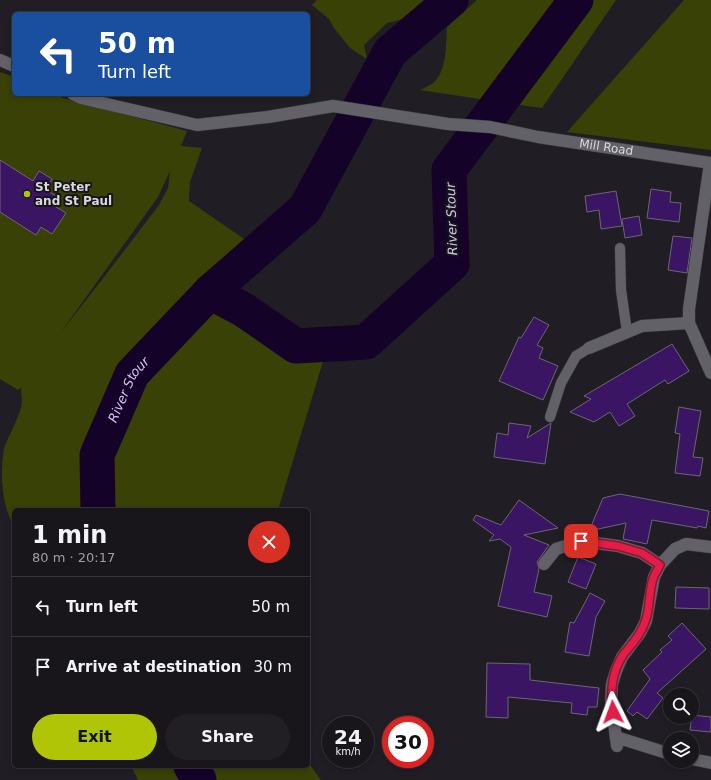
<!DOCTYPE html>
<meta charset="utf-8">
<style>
body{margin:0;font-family:"DejaVu Sans",sans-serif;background:#211f24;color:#f1f3f6;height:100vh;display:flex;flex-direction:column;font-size:15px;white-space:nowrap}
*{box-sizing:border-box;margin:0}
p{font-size:13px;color:#9f9fa3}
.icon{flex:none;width:22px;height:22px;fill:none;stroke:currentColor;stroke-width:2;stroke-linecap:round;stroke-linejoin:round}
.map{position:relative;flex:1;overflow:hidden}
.panel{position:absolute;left:12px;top:508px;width:298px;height:260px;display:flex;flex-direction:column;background:#18161b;border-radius:6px;box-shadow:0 2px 6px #0003,0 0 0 1px #36353a}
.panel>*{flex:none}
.top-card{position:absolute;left:12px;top:12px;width:298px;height:84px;border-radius:6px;box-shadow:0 2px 6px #0003,0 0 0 1px #36353a;background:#1a4fa0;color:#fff;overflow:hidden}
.fabs{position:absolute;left:663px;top:688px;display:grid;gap:8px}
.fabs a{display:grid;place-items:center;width:36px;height:36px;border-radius:50%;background:#18161b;box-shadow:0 2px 6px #0003,0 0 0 1px #36353a;font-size:20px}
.speed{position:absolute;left:322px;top:716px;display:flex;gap:8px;font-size:20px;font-weight:700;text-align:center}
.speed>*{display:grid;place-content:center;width:52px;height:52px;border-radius:50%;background:#18161b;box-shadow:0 2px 6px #0003,0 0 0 1px #36353a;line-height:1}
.speed small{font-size:10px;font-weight:400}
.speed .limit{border:6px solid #d22;background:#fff;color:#111}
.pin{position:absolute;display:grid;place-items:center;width:34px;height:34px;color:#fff;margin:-17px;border-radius:8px;box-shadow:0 2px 6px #0006}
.me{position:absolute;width:44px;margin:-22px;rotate:357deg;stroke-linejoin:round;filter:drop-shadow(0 0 3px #0008)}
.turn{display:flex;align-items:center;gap:14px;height:84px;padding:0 20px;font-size:18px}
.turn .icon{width:52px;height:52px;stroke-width:2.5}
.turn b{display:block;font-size:28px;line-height:34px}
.round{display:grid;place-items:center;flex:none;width:42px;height:42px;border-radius:21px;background:#211f24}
.overview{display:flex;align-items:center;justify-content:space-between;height:68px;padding:0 20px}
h1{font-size:24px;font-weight:700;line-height:30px}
.primary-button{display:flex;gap:8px;margin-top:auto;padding:8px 20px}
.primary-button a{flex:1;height:46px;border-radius:24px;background:#afc505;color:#111;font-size:16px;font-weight:700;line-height:46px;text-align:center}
.primary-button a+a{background:#211f24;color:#f1f3f6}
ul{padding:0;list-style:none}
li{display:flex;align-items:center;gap:12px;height:60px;padding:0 20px;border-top:1px solid #36353a}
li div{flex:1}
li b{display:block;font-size:15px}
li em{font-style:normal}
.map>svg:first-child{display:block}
.green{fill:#394106;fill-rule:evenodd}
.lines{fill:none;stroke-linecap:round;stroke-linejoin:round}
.river{stroke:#140228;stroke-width:35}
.building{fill:#3a1563;stroke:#6a686f}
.lane-casing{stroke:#3c3a3f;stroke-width:11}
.street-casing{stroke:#3c3a3f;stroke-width:13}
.secondary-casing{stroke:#3c3a3f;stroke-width:13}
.lane{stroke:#636168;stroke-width:10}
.street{stroke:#636168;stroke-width:12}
.secondary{stroke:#636168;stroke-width:12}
.route-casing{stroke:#92132f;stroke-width:10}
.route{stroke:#e11d48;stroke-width:7}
.poi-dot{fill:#afc505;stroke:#17151a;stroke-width:1.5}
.labels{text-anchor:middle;stroke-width:4;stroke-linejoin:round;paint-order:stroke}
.street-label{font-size:12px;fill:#d9d8dc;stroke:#17151a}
.poi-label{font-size:12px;font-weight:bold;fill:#d9d8dc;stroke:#17151a;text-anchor:start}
.water-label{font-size:13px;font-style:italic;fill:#d2c3ef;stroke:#17151a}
</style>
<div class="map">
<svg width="711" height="780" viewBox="0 0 711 780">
<rect width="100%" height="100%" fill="#201e24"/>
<!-- green -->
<g class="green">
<path d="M317 0H425L404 19 387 23 364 45 367 59 350 48 334 28 329 19 312 5Z"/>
<path d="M477 0H568L509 80 505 95 523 93 592 0H616L542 108 506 103 505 96 500 102 420 90C426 87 432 85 436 80 447 67 446 43 447 27Z"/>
<path d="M684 0H711V150L567 132Z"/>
<path d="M0 72 14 77V94H53L63 98 187 131 181 146 202 148 190 182 189 201 250 243 238 258 221 269 205 285 141 357 115 392 91 445 85 481 83 510H14V527C1 502 0 476 4 448 8 438 22 411 22 402 22 397 21 392 21 387L18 390 0 379ZM170 171 168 188 159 205 101 281 61 332 158 197Z"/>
<path d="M235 280 264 325 273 333 328 345 278 510H101V477L110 434 123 404 142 377Z"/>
<path d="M308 762 321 780H215L202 766H308Z"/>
<path d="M131 766H171L182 780H138Z"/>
</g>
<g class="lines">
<!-- river -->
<g class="river">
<path d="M210 292 244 310 296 346 366 342 452 264 449 170 576 0"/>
<path id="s1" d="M98 510 97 455 132 374 210 292 305 209 390 52 451 0"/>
<path d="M191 766 199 780"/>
</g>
</g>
<!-- building -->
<g class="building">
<path d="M0 160 33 181 39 171 52 179 46 190 61 199 56 207 66 213 52 234 41 227 36 235 0 212Z"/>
<path d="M651 189 671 192 670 202 681 203 679 222 647 218Z"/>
<path d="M616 191 622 226 601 229 599 210 587 212 585 196Z"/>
<path d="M639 216 642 235 625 238 622 219Z"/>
<path d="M673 236 692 238 687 273 668 270Z"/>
<path d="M534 317 549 325 537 345 543 348 539 358 558 366 543 400 499 381 519 337 521 338Z"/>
<path d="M672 344 689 371 668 384 665 380 627 404 635 416 619 426 610 412 594 422 570 412 591 399 584 396Z"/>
<path d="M679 407 701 411 693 457 703 458 700 476 675 473 680 434 675 433Z"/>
<path d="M509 423 531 426 527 438 551 423 545 464 494 457 497 433 508 435Z"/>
<path d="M620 494 709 511 706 528 698 526 697 528 652 520 647 544 623 539 626 523 589 531 603 498Z"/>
<path d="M519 500 558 528 524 535 549 545 537 562 539 569 534 592 552 596 547 617 498 606 511 547 500 539 489 541 494 535 473 520 476 515 501 525Z"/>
<path d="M578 557 596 564 586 589 568 582Z"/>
<path d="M676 587 709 588V609L675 608Z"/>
<path d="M590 593 605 601 596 617 589 656 565 652 570 622 574 623Z"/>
<path d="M682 623 706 649 657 693 663 698 647 719 637 712 633 716 627 711 650 679 643 670 662 652 660 650 672 640 668 636Z"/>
<path d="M487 663 530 664V680L599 688 597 707H588L587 715 571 713 572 703 508 697V718L486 717Z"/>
<path d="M692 715 711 717V732L690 730Z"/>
</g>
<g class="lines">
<defs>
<g id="lane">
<path d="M620 248 621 290 627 332"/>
<path d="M550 417 561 383 576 356 589 348"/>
</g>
<g id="street">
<path d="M710 163 689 309V323L711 373"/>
<path d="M589 348 642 326 689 323"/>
<path d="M544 564 556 549 581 541 618 546 642 553 660 565"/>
<path d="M616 737 670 754"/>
<path d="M617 746 611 700 612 684 616 671 622 657 640 633 646 621 654 577 660 565 675 549 686 544 711 547"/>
<path d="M692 759 711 763"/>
</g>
<g id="secondary">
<path d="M0 60 14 66"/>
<path id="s2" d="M73 94 81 98 197 125 268 117 333 106 448 124 490 127 538 137 711 163"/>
</g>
</defs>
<!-- lane casing -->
<use href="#lane" class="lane-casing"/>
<!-- street casing -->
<use href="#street" class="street-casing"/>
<!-- secondary casing -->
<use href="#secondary" class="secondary-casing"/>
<!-- lane -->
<use href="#lane" class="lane"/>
<!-- street -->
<use href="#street" class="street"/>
<!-- secondary -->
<use href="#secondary" class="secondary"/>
</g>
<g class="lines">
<defs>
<path id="route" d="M581 541 618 546 642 553 660 565C658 569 656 572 654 576 648 590 651 608 645 622 641 635 631 645 623 655 612 672 610 693 613 712"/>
</defs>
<!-- route casing -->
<use href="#route" class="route-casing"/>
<!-- route -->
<use href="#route" class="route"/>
</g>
<!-- markers -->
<circle class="poi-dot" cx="27" cy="194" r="4"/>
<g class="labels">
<!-- street labels -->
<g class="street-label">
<text dy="4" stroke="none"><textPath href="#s2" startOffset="542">Mill Road</textPath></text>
</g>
<!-- poi labels -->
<g class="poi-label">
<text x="35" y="191">St Peter<tspan x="35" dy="14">and St Paul</tspan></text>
</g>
<!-- water labels -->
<g class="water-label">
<text transform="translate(451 219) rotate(-92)" y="5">River Stour</text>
<text dy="5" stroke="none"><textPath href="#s1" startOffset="128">River Stour</textPath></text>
</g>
</g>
</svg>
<div class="fabs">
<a><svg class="icon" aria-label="search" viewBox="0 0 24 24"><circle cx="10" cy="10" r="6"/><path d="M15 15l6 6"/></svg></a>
<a><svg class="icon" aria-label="layers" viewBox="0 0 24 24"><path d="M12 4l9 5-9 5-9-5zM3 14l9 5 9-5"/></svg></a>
</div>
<div class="speed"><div>24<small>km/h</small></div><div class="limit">30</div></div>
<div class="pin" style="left:581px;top:541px;background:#d93025"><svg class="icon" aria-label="arrive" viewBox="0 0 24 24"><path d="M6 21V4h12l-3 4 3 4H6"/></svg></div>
<svg class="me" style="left:613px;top:712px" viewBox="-20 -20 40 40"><path d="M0-17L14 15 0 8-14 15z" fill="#e11d48" stroke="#fff" stroke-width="4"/></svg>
<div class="top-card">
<div class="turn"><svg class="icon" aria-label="left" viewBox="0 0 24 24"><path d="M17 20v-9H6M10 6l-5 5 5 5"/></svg><div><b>50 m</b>Turn left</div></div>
</div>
<section class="panel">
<div class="overview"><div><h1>1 min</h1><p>80 m · 20:17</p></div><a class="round" style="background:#d93025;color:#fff"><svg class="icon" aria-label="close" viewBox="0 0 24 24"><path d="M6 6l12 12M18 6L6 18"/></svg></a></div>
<ul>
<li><svg class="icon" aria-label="left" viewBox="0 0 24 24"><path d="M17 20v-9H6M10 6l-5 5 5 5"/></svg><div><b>Turn left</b></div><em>50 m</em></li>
<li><svg class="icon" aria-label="arrive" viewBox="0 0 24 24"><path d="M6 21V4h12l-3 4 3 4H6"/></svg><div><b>Arrive at destination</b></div><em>30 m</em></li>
</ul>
<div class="primary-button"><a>Exit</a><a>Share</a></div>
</section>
</div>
